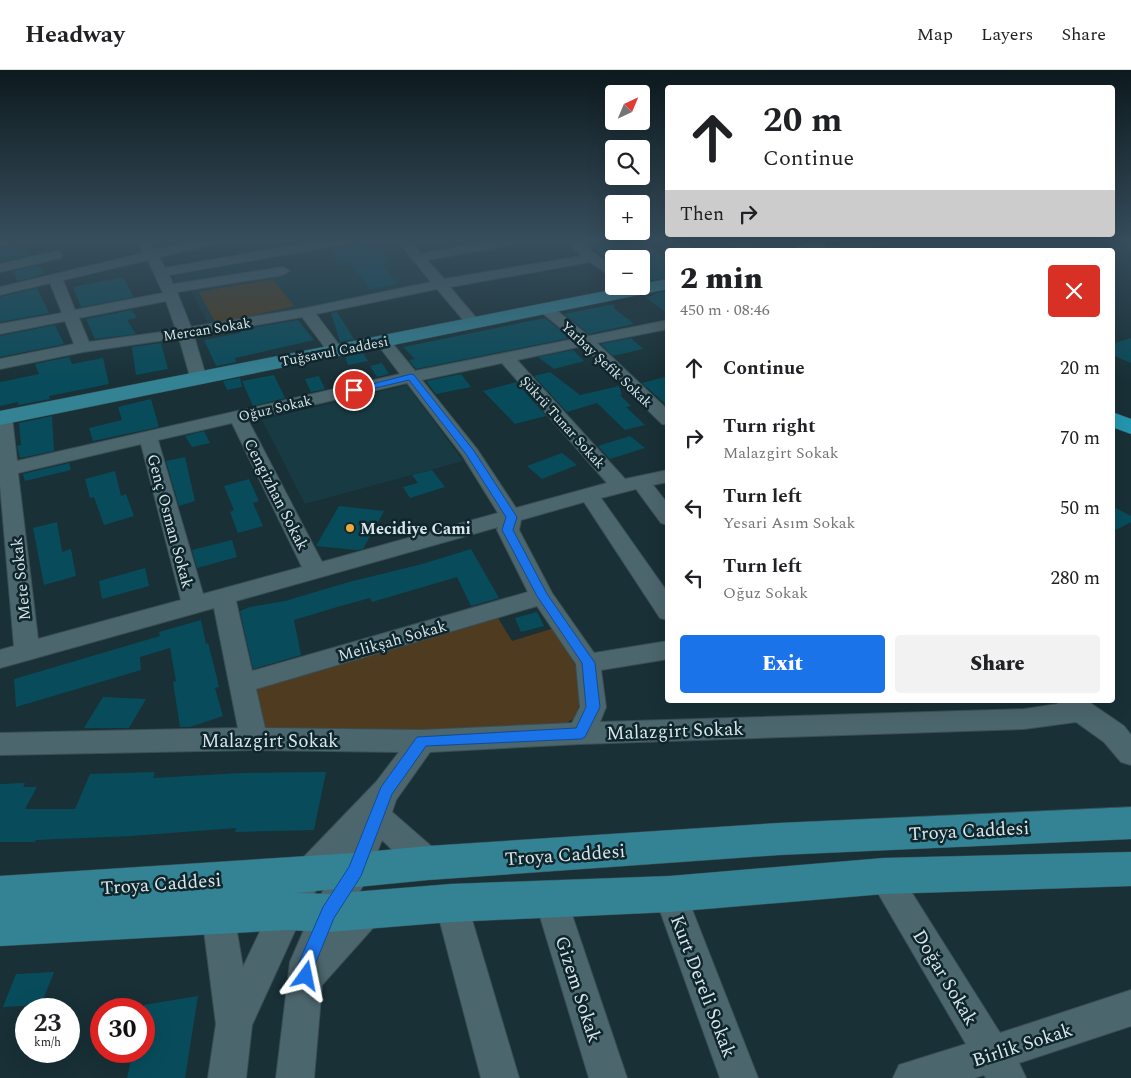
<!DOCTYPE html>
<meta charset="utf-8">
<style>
body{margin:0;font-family:Spectral,serif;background:#f2f2f2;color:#202124;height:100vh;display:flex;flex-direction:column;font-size:19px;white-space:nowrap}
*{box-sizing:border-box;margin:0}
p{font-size:16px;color:#757577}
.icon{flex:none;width:28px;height:28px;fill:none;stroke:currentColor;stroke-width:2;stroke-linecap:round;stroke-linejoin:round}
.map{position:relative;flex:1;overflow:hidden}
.drawer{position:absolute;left:665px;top:178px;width:450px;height:455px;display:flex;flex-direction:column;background:#fff;border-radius:5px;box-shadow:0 5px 20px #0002}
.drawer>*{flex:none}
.hud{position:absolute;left:665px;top:15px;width:450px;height:152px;border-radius:5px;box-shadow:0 5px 20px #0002;background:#fff;color:#202124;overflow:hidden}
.needle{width:32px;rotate:44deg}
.fabs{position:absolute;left:605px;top:15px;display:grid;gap:10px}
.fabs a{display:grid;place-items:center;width:45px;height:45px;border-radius:5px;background:#fff;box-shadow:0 5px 20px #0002;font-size:25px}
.speed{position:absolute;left:15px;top:928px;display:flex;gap:10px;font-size:25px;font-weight:700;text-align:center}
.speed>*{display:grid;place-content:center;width:65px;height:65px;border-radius:50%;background:#fff;box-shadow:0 5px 20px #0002;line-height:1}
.speed small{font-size:12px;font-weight:400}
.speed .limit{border:8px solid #d22;background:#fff;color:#111}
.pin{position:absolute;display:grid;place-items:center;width:42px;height:42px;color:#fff;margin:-21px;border:2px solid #fff;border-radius:50%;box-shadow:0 1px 5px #0007}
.me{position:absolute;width:55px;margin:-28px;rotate:12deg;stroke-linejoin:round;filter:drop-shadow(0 0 4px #0008)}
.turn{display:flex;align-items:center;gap:18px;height:105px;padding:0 15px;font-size:22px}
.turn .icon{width:65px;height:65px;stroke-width:2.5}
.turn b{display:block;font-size:35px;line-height:42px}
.then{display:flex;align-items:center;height:48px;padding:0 15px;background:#0003;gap:10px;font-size:19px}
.round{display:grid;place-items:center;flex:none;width:52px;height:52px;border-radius:5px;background:#f2f2f2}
.overview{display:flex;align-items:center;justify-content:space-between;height:85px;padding:0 15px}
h1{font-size:30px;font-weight:800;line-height:38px}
.primary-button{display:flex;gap:10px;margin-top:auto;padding:10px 15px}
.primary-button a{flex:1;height:58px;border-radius:5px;background:#1a73e8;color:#fff;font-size:20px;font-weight:800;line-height:58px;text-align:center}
.primary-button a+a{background:#f2f2f2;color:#202124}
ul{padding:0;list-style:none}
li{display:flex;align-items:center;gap:15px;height:70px;padding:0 15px}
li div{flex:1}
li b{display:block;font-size:19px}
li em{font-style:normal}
header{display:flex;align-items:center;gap:30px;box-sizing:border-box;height:70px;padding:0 25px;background:#fff;border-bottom:1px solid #e0e0e0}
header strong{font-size:24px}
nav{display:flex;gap:28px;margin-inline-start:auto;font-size:18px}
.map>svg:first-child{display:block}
.built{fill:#183a43}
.green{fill:#4f3b1f}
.building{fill:#084c5b}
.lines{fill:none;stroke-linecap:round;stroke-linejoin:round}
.minor-casing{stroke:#3a4e54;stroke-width:2}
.major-casing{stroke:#3a4e54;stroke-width:1}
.highway-casing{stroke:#3a4e54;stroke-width:1}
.minor{fill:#4c666d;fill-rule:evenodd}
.major{fill:#348395;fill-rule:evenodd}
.highway{fill:#2496af;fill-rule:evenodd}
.route{fill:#1a73e8;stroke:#114b97}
.poi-dot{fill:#eea83c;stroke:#0e262c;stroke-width:2}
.labels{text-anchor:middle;stroke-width:5;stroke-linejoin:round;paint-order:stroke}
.far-street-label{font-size:14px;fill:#d9e7ec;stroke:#0e262c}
.street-label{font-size:16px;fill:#d9e7ec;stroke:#0e262c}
.poi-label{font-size:16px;font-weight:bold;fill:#d9e7ec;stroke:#0e262c;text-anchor:start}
.near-street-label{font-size:19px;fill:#d9e7ec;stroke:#0e262c}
</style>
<header>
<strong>Headway</strong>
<nav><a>Map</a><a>Layers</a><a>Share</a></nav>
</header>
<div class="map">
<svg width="1131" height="1008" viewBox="0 0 1131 1008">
<rect width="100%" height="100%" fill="#183036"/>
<!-- built -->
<g class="built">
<path d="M359 170H400L438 213 210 257 191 220 295 200 290 195 177 215 172 202Z"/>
<path d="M407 315 463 391 305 434 262 350Z"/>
</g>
<!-- green -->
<g class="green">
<path d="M273 209 294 236 216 254 199 222Z"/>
<path d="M498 548 512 571 554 558 576 597 583 617 576 647 557 659 262 663 250 619Z"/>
</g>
<!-- building -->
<g class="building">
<path d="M582 170H634L668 189V207L641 212V189H629L614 181V195Z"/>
<path d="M363 172H374L391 192 381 193 398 214 370 219 350 192 339 194 328 179Z"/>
<path d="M14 173 19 179 26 178 31 185 0 192V178Z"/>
<path d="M38 195 45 204 18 211 12 201Z"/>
<path d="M123 207 134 227 81 237 73 217Z"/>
<path d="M37 218 49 243 0 252V227Z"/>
<path d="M668 221V244L645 227 655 225 653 224Z"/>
<path d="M614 234V238L634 254 589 264 564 244Z"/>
<path d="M132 240 137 248 127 250 136 264 95 269 86 249Z"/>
<path d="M337 242 354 269 340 272 331 243Z"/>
<path d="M545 248 568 266 565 269 416 299 409 290 415 289 403 277Z"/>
<path d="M298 250 314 270 235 288 236 292 216 296 204 270 241 263 240 260Z"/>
<path d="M55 255 64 274 0 287V266Z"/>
<path d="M631 268 643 279 613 286 601 274Z"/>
<path d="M1131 268V293L1112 285V274Z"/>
<path d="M161 273 168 299 136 305 132 277Z"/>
<path d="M573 280 584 291 554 299 538 287Z"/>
<path d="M363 283 368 291 348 295 345 287Z"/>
<path d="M69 287 72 294 103 288 109 314 49 326 50 329 18 335V332L0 336V312L39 304 35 294Z"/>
<path d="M382 293 389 304 377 307 370 296Z"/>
<path d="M550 302 580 325 619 316 622 325H620L631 336 626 337 645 355 625 360 597 333 567 342 534 306Z"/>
<path d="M461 304 471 317 436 324 426 311Z"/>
<path d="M274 305 285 328 253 336 242 311Z"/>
<path d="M319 306 325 319 311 322 305 309Z"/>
<path d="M668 306V336L642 313Z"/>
<path d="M240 308 242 317 227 320 223 311Z"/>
<path d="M516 312 546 346 515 354 483 321Z"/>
<path d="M151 329 159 357 93 371 89 358 122 350 118 337Z"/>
<path d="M52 346 54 381 20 388 17 376 21 375 19 353Z"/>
<path d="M204 361 210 373 192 377 185 366Z"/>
<path d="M630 366 645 378 610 389 598 376Z"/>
<path d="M562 383 577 395 542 409 527 396Z"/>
<path d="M185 387 195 431 179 436 166 391Z"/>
<path d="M69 393 71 400 25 411 23 404Z"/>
<path d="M432 400 445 417 410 428 403 417 418 413 412 405Z"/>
<path d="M115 401 121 426 126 424 134 446 104 455 94 427 90 428 85 409Z"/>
<path d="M249 409 259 431 253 433 263 456 238 463 230 442 234 440 224 416Z"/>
<path d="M339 436 384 441 363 479 357 480 316 476Z"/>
<path d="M1112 436 1131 446V452L1112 462Z"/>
<path d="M57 452 62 482 71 479 76 506 44 515 33 458Z"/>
<path d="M232 470 237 487 197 498 192 480Z"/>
<path d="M471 479 499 528 471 536 457 507 372 532 370 528 337 537 294 550 301 585 253 599 240 541 250 537 285 531 349 512 422 494Z"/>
<path d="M145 498 149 516 102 529 99 511Z"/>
<path d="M537 542 544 556 521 562 515 548Z"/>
<path d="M201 550 206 574 208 573 215 600 219 617 215 618 223 646 190 657H180L173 612 176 611 170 578 140 587 141 600 16 637 14 609 160 566 159 562Z"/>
<path d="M103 627 146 629 129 658H84Z"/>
<path d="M155 702 153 708 241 703 326 702 314 760 235 762 236 758 131 766 36 770 35 772H0V714L25 713 23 717H37L25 739H75L90 704Z"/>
<path d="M54 902 41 935 3 937 16 904Z"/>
<path d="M198 926 185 1008H127L133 981H144V935Z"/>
</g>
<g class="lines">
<defs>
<g id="minor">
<path d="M0 170H16L0 176Z"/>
<path d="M136 170H149L155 180 197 170H220L218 173 159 187 165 198 323 170H352L346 174 169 205 173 214 283 197 290 201 283 205 177 222 191 257 306 238 431 212 397 170H410L421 184 493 170H521L515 174 427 190 444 209 582 186 564 170H578L614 198V209L590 192 450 217 477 249 470 253 465 252 437 219 316 244 340 276 332 281 326 279 302 247 194 266 205 303 203 307H191L189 303 179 268 83 282 0 299V289L74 274 65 251 0 264V254L62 243 50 213 0 225V217L144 183ZM148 190 163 223 75 240 63 210ZM166 231 176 260 89 272 79 248Z"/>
<path d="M666 170H681L694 180H679Z"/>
<path d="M726 170H742L756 180H741Z"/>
<path d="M863 170H890L888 173 853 180H828L829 177Z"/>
<path d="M56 181 61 182 62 185 61 188 0 202V194Z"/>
<path d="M546 235 551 236 589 266 668 250V259L597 273 668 340V355L662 354 583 276 517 290 625 409 668 400V412L653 415 668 434V455L661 453 636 419 601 428 668 523V550L660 548 584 432 521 450 519 460 552 523 594 583 668 571V589L601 600 606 637 600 652 1024 639 1058 634 1057 630H1086L1124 656 1131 665V695L1121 692 1104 672 1076 652 1024 659 581 674 430 682 396 730 392 742 439 783 444 793 439 803 428 807 417 803 382 770 366 811 352 834 358 828 369 824 380 828 385 839 380 850 322 915 314 1008H276L290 892 316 832 346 785 320 813 299 852 252 955 246 1008H208L216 954 202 845 206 834 218 829 230 834 234 845 243 897 275 830 298 793 376 712 399 682 254 680 0 685V663L238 658 214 538 0 598V580L14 576 0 415V342L9 343 12 347 17 391 400 304 375 271 383 266 388 268 415 301 574 269 541 242 539 239ZM502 293 607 413 516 438 477 379 422 310ZM407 313 462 385 498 443 322 492 248 350ZM232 353 302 497 203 524 158 370ZM141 374 181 530 38 569 18 403ZM498 457 497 460 528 522 252 601 236 531ZM537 536 576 594 580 637 572 653 422 660 265 658 256 619Z"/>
<path d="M884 792 895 796 1000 963 1131 920V956L1019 993 1026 1008H986L984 1005 974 1008H893L899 995 966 974 868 806 873 796Z"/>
<path d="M670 809 681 813 686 824 758 1008H720L654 824 659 813Z"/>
<path d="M551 815 562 819 567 830 627 1008H589L535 830 540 819Z"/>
<path d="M451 818 462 822 467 833 519 1008H481L435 833 440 822Z"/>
</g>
<g id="major">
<path d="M818 172 824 174 826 177 824 180H794L796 177Z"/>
<path d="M668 209V219L0 355V341L631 216H641V214Z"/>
<path d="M1131 737V769L779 785 428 810 295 823 328 824 451 814 670 806 884 788 1131 782V816L884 824 670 842 451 852 328 862 287 860 0 876V806L355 783 428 776 779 753Z"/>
</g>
<g id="highway">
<path d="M798 170H817L831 180H812Z"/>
<path d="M1112 342 1131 349V364L1112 357Z"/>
</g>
</defs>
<!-- minor casing -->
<use href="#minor" class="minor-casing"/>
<!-- major casing -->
<use href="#major" class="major-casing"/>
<!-- highway casing -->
<use href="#highway" class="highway-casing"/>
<!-- minor -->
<use href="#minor" class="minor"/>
<!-- major -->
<use href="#major" class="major"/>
<!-- highway -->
<use href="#highway" class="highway"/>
</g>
<!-- sky -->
<linearGradient id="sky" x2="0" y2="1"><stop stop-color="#0d1a1e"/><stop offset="0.55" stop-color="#374e5d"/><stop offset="1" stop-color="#374e5d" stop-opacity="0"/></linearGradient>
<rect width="1131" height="311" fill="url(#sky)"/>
<!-- route -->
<path class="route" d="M411 304 414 305 474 381 517 447 513 460 547 524 595 593 600 637 585 667 581 669 426 676 392 724 361 806 334 848 316 892 313 912 306 915 300 912 298 906 299 892 323 837 349 797 381 717 417 667 576 658 586 637 582 593 537 526 502 460 506 447 466 384 409 310 354 323 349 320Z"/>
<!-- markers -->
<circle class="poi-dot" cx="350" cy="458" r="5"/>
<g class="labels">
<!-- far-street labels -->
<g class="far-street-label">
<text transform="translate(207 259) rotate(-9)" y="5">Mercan Sokak</text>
<text transform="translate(334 281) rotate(-11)" y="5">Tuğsavul Caddesi</text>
<text transform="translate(607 294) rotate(43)" y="5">Yarbay Şefik Sokak</text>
<text transform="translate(275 338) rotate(-13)" y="5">Oğuz Sokak</text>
<text transform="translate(563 352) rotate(48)" y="5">Şükrü Tunar Sokak</text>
</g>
<!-- street labels -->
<g class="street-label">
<text transform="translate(277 424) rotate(63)" y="6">Cengizhan Sokak</text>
<text transform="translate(171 451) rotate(75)" y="6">Genç Osman Sokak</text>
<text transform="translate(20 509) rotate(-96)" y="6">Mete Sokak</text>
<text transform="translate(392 570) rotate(-16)" y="6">Melikşah Sokak</text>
</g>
<!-- poi labels -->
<g class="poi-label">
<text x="360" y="464">Mecidiye Cami</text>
</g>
<!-- near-street labels -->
<g class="near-street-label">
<text transform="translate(675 660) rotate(-2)" y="7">Malazgirt Sokak</text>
<text x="270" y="677">Malazgirt Sokak</text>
<text transform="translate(969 760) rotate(-3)" y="7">Troya Caddesi</text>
<text transform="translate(565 784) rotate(-4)" y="7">Troya Caddesi</text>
<text transform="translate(161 813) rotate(-4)" y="7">Troya Caddesi</text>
<text transform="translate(946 907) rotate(59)" y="7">Doğar Sokak</text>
<text transform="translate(704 916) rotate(69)" y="7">Kurt Dereli Sokak</text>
<text transform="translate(579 919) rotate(72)" y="7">Gizem Sokak</text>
<text transform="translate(1022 974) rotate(-18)" y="7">Birlik Sokak</text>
</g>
</g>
</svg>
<div class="fabs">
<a><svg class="needle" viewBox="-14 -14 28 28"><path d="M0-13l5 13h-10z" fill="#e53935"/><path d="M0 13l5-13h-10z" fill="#757577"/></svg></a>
<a><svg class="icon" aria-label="search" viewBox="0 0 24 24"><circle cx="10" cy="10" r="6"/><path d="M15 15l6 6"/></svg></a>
<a>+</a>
<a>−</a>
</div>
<div class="speed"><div>23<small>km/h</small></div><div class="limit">30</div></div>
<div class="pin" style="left:354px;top:320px;background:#d93025"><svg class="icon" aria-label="arrive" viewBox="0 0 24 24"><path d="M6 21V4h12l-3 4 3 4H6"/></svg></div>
<svg class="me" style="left:306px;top:906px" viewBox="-20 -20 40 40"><path d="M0-17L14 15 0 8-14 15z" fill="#1a73e8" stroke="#fff" stroke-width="4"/></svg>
<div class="hud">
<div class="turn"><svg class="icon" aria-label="ahead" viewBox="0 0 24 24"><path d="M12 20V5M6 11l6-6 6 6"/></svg><div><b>20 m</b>Continue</div></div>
<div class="then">Then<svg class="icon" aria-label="right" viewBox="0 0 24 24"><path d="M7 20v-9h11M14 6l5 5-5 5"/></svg></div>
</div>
<section class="drawer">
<div class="overview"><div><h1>2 min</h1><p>450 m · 08:46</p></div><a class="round" style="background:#d93025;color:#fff"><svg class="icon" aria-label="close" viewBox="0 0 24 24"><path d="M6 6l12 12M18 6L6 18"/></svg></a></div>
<ul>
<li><svg class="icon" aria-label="ahead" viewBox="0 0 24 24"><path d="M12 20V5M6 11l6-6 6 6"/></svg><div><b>Continue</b></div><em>20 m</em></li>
<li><svg class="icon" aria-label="right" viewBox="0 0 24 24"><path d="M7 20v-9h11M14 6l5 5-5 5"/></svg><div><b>Turn right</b><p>Malazgirt Sokak</p></div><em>70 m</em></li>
<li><svg class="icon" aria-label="left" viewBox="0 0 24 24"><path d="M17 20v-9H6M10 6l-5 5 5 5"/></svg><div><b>Turn left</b><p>Yesari Asım Sokak</p></div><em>50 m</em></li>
<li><svg class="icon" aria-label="left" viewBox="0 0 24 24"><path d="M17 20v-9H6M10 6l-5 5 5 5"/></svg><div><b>Turn left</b><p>Oğuz Sokak</p></div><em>280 m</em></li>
</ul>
<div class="primary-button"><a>Exit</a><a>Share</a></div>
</section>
</div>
